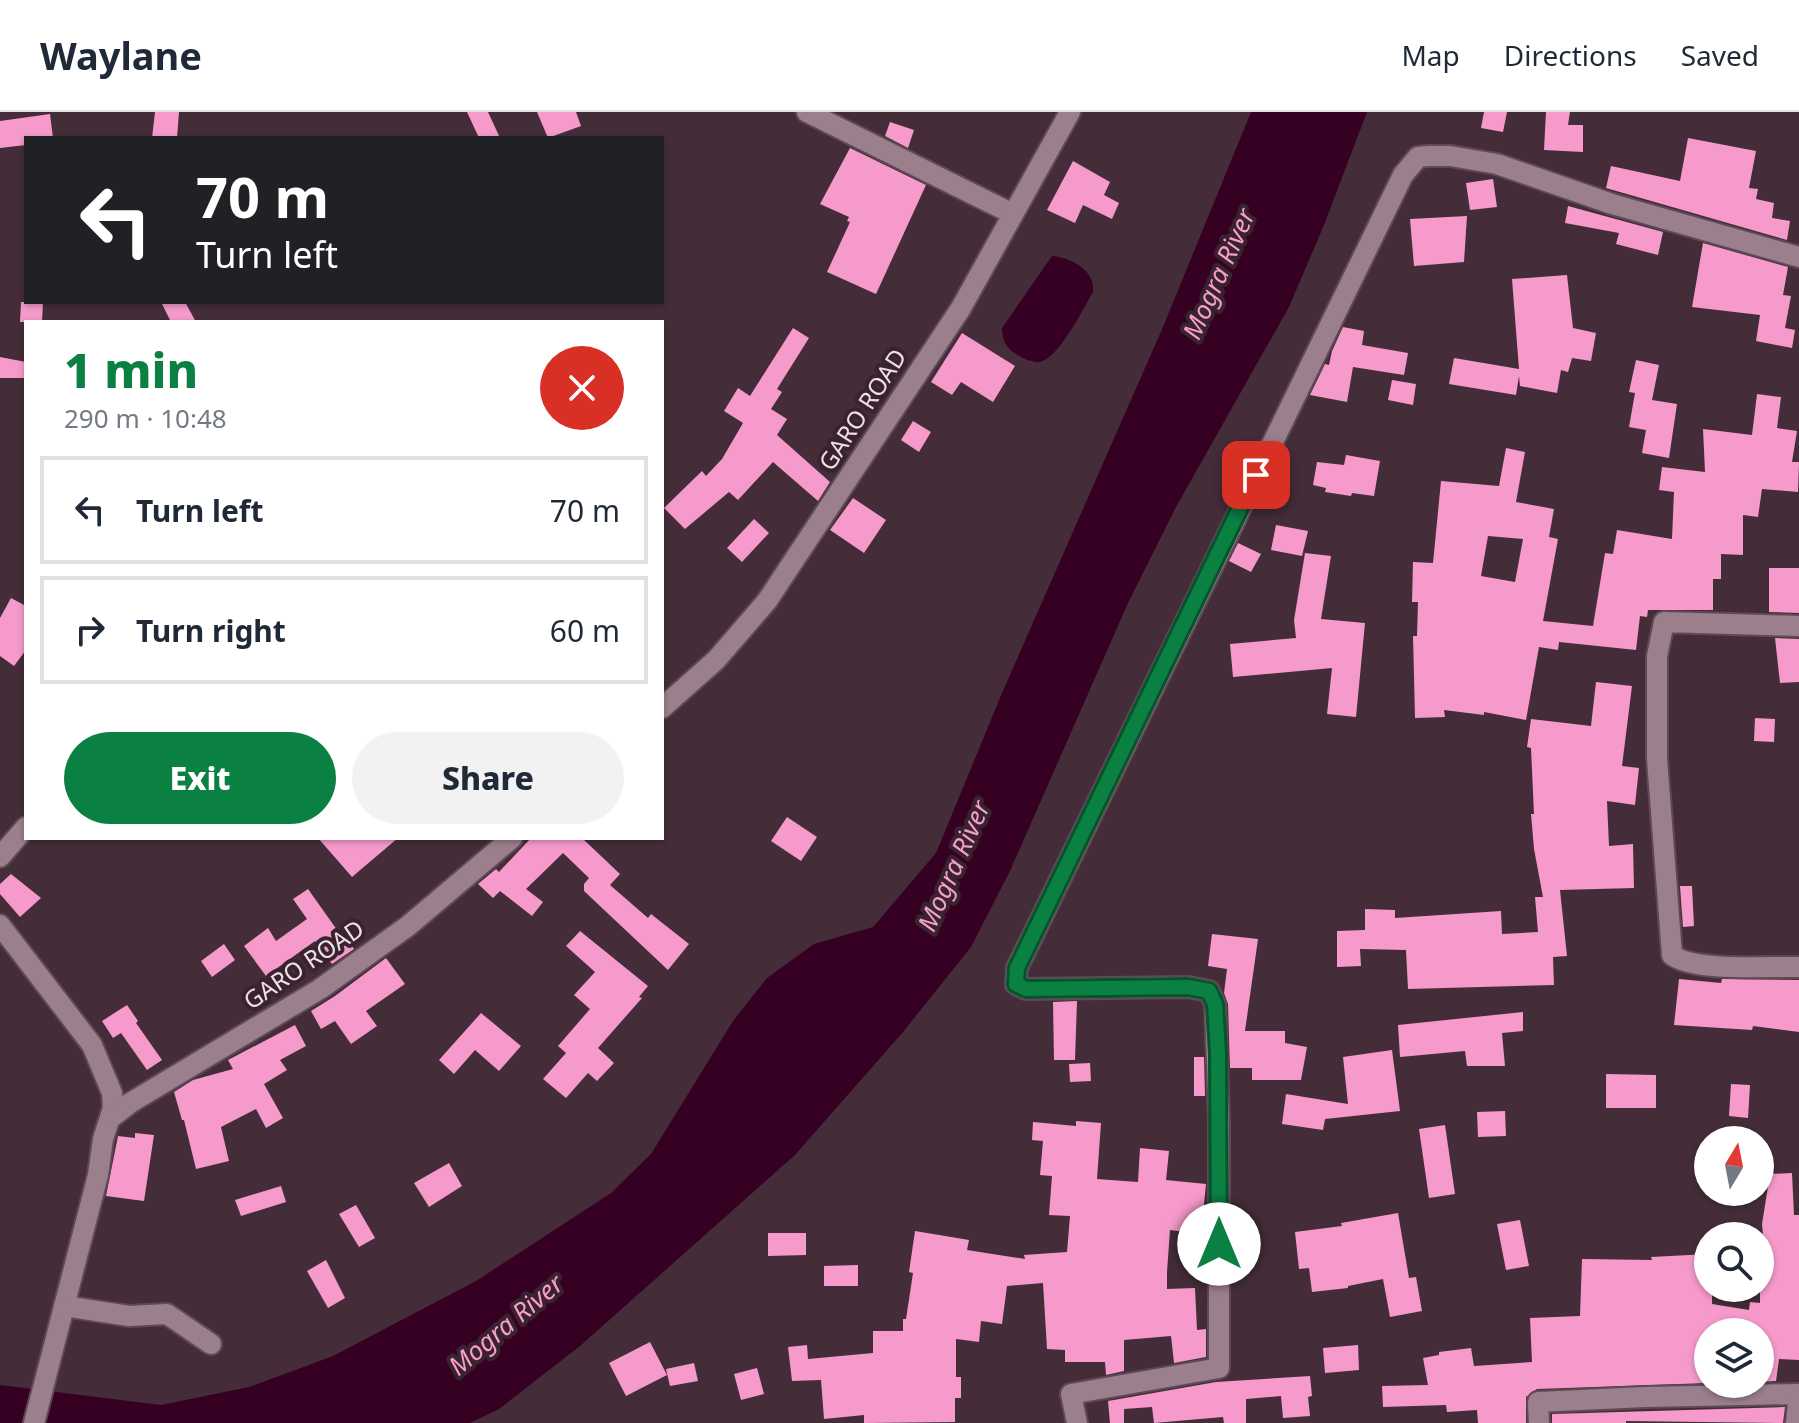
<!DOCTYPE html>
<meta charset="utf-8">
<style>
body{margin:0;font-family:"Noto Sans",sans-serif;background:#f2f2f3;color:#1f2937;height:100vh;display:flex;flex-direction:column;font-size:30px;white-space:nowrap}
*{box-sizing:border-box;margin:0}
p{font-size:26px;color:#747a83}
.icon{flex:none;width:44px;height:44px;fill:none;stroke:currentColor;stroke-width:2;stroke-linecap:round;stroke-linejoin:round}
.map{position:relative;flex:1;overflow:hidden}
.drawer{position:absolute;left:24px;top:208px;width:640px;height:520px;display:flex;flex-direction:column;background:#fff;border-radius:0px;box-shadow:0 2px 6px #0004}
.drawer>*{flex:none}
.guide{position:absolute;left:24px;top:24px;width:640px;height:168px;border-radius:0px;box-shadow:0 2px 6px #0004;background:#202124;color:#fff;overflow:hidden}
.needle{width:52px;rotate:10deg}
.fabs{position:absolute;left:1694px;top:1014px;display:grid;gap:16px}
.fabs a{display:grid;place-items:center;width:80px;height:80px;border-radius:50%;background:#fff;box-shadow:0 2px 6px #0004;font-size:40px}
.pin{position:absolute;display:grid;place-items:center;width:68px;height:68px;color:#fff;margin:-34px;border-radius:16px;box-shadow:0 4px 12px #0006}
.me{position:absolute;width:88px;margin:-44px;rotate:0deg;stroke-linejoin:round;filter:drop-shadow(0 0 6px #0008)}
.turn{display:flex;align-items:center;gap:28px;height:168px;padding:0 40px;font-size:36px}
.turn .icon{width:104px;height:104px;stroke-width:2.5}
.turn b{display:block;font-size:56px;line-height:68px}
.round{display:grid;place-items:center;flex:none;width:84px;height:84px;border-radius:42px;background:#f2f2f3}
.summary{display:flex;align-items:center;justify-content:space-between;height:136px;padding:0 40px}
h1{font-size:48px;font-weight:800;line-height:60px;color:#0b8043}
.primary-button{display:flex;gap:16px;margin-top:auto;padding:16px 40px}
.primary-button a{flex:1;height:92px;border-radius:48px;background:#0b8043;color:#fff;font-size:32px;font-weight:800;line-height:92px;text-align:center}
.primary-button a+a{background:#f2f2f3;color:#1f2937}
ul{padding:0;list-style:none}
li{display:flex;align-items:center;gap:24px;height:108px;margin:0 16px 12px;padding:0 24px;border:4px solid #e0e1e3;border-radius:0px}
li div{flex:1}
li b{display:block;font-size:30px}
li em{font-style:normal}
header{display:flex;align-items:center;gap:48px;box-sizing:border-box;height:112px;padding:0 40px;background:#fff;border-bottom:2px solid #e0e1e3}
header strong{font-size:38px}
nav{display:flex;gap:44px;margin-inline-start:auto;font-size:28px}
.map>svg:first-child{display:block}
.water{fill:#360023}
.building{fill:#f59acb;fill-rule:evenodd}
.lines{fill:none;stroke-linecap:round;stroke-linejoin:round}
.minor-casing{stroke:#5d4a54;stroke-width:24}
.minor{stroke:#9b7f8d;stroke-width:20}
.route-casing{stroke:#07532c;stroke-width:20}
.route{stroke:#0b8043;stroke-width:14}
.labels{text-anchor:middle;stroke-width:8;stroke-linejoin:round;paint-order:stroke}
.street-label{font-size:24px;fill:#efdfe7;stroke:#39232f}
.water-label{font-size:26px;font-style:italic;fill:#f89dce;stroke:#39232f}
</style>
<header>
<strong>Waylane</strong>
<nav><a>Map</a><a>Directions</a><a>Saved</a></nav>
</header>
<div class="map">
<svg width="1799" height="1311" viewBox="0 0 1799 1311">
<rect width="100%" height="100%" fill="#442d39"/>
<!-- water -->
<g class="water">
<path d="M1251 0H1367L1324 113 1289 195 1176 395 1128 491 1010 759 971 835 903 920 795 1043 580 1234 499 1297 470 1311H0V1273L161 1293 249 1275 333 1244 476 1169 611 1081 651 1042 733 909 767 866 814 832 873 815 936 741 1002 581 1163 215Z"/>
<path d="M1052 144C1071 145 1096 159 1093 180 1083 197 1059 246 1040 250 1033 251 1022 246 1016 242 1006 236 1002 227 1002 216Z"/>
</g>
<!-- building -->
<g class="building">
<path d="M155 0H179L177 26H152Z"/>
<path d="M467 0H488L500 26H479Z"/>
<path d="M537 0H576L581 14 548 26Z"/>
<path d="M1484 0H1507L1503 20 1481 16Z"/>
<path d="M1546 0H1570L1568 13H1583V40L1544 38Z"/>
<path d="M50 2 53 26H26V33L0 36V9Z"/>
<path d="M890 10 914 18 908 36 885 24Z"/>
<path d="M1688 26 1756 39 1749 76 1758 77 1756 87 1774 91 1772 106 1790 109 1787 128 1606 76 1611 54 1680 69Z"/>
<path d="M850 36 926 73 876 182 827 160 850 110 847 109 849 105 820 92Z"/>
<path d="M1073 49 1110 70 1104 83 1119 91 1112 107 1083 93 1075 111 1047 98Z"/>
<path d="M1493 67 1497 95 1470 98 1466 71Z"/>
<path d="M1568 94 1663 120 1658 143 1616 132 1619 121 1565 111Z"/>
<path d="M1467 104 1464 150 1414 154 1410 107Z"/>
<path d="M1703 131 1788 155 1783 183 1791 184 1785 216 1795 218 1792 236 1756 229 1760 203 1692 195Z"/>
<path d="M1567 163 1573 216 1596 221 1591 249 1572 246 1568 260 1561 258 1557 281 1520 274 1519 264 1516 283 1449 272 1454 246 1519 257 1512 167Z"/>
<path d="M21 190H43L42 210H20Z"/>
<path d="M161 190H185L196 210H171Z"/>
<path d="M1343 215 1364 219 1362 233 1408 241 1404 263 1353 255 1347 290 1310 283 1325 252 1329 253 1332 239Z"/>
<path d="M793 216 809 226 777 277 782 280 771 297 787 307 777 323 830 370 818 389 773 350 738 388 729 380 685 417 664 396 702 359 706 364 722 347 743 311 724 299 738 276 750 284Z"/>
<path d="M962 221 1015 254 993 290 961 270 952 283 931 270Z"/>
<path d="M0 245 26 250V266H0Z"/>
<path d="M1636 248 1659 253 1652 288 1677 292 1669 346 1642 341 1646 318 1629 315 1635 281 1629 280Z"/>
<path d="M1392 268 1416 272 1413 293 1388 288Z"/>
<path d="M1757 282 1781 285 1777 316 1797 319 1792 350H1799L1798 380 1762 377 1758 405 1743 403V443L1721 442V467H1713V498H1648L1647 505 1640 504 1636 538 1559 530 1558 538 1539 535 1526 608 1484 600V603L1444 598 1445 605 1415 606 1413 524H1417L1418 490H1412L1413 450 1433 451 1441 369 1499 374 1506 336 1525 340 1516 390 1554 397 1549 425 1558 427 1543 509 1593 514 1605 441 1613 442 1617 418 1672 427 1674 380 1659 378 1662 355 1705 360 1703 317 1752 323ZM1488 424 1523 427 1515 470 1481 464Z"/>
<path d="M913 309 931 320 919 340 901 328Z"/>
<path d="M1346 343 1380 349 1374 384 1352 381 1351 384 1325 380 1326 376 1313 373 1317 350 1344 353Z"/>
<path d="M853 386 886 408 864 441 830 418Z"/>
<path d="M754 407 769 421 742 450 727 436Z"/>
<path d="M1276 413 1308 419 1302 444 1271 438Z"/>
<path d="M1238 431 1261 442 1251 460 1229 449Z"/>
<path d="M1305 441 1331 444 1321 507 1365 511 1356 605 1327 602 1332 556 1233 565 1230 532 1296 526 1294 508Z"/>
<path d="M1769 456H1799V501L1769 500Z"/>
<path d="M11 486 26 494V538L14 554 0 544V506Z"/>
<path d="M1775 526 1799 527V570L1780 571Z"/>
<path d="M1596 570 1632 574 1622 654 1639 656 1635 693 1607 689 1609 734 1633 732 1634 776 1560 778 1567 844 1553 845 1554 873 1408 877 1406 838 1360 837 1361 854 1337 855V819L1365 818V797L1395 798V806L1501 799 1502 822 1538 820 1535 785H1543L1534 737 1531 702H1534L1531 636 1527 635 1531 607 1591 614Z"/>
<path d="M1755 606 1775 607 1774 630 1754 629Z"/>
<path d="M787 705 817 725 801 749 771 729Z"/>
<path d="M318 726H398L352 765Z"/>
<path d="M531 726H582L620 762 610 773 648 806 651 802 689 832 668 858 584 779V772L589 766 563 741 526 777 543 790 532 804 500 779 493 786 478 772 496 757 499 760Z"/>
<path d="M11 762 41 786 20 805 0 782V772Z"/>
<path d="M1680 774H1692L1694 814 1683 815Z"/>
<path d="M308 777 347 832 349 830 354 837 332 852 315 829 266 864 244 834 268 816 276 829 307 807 293 787Z"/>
<path d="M580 819 648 874 639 885 642 886 598 936 614 951 597 969 588 961 566 986 543 967 566 941 558 934 590 897 574 883 595 860 566 834Z"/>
<path d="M1212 822 1258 827 1245 919H1285V931L1307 935 1301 968H1252V956H1230L1228 892 1224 881 1227 857 1208 854Z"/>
<path d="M224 832 235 848 212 865 201 849Z"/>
<path d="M386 846 405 872 366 899 377 914 351 932 335 909 321 917 311 899 335 884Z"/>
<path d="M1679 867 1721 871 1722 867 1799 868V920L1753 914 1752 918 1674 913Z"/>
<path d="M1077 889 1075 948H1054L1053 890Z"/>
<path d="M127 893 138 909 136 911 162 948 147 958 121 921 113 926 102 909Z"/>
<path d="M1523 900V919L1502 921 1505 954H1467L1465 939 1400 945 1398 913Z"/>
<path d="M481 901 521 934 499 959 475 938 454 962 439 948Z"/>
<path d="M295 913 306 934 280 948 287 958 264 972 283 1006 266 1016 256 997 221 1015 229 1049 196 1057 184 1008H182L174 980 193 968 233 957 228 948Z"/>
<path d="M1392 938 1400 999 1325 1007 1323 1018 1282 1012 1286 982 1348 992 1343 945Z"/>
<path d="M1194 945H1204L1205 984H1194Z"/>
<path d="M1090 951 1091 969 1070 970 1069 952Z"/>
<path d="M1606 962 1656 963V996H1606Z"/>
<path d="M1731 972 1750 973 1748 1006 1729 1004Z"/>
<path d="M1505 999 1506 1024 1478 1025 1477 1000Z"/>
<path d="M1076 1009 1101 1011 1097 1067 1138 1070 1140 1036 1169 1039 1166 1068 1206 1072 1201 1122 1170 1118 1167 1160V1177L1195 1176 1197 1218 1206 1217V1245L1174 1251 1171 1224 1124 1228V1259L1106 1263 1105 1250H1065V1238L1047 1237 1043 1171 1007 1174 1002 1212 981 1209 979 1230 956 1227V1265H961V1286H955V1310L864 1311V1303L824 1307 821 1268 792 1269 788 1235 807 1233 808 1247 873 1241V1219H903V1207H906L913 1161 909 1160 915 1119 969 1128 967 1138 1025 1147 1024 1143 1067 1140 1070 1104 1049 1103 1052 1064 1040 1063 1043 1029 1032 1028 1033 1010 1076 1014Z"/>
<path d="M1445 1013 1455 1082 1429 1086 1419 1017Z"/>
<path d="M135 1021 154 1023 144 1089 106 1084 118 1024 135 1026Z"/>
<path d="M449 1051 462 1074 429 1095 414 1071Z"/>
<path d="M1792 1061 1794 1103H1799V1248L1779 1247 1776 1269 1760 1270V1220H1708V1271L1537 1277 1526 1285V1311H1478L1477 1298 1447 1300 1446 1293 1383 1295 1382 1274 1428 1273 1423 1246 1439 1243V1240L1471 1236 1474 1254 1532 1250 1530 1206 1580 1204 1582 1147 1652 1148 1651 1145 1708 1142V1176H1712V1192L1749 1198 1750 1190 1760 1191V1151H1766L1762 1112 1770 1062Z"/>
<path d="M281 1074 286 1090 241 1104 235 1088Z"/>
<path d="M356 1093 375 1126 359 1135 339 1102Z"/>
<path d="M1398 1101 1409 1166 1416 1165 1422 1199 1390 1205 1383 1167 1348 1174V1176L1312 1180 1309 1156 1299 1157 1295 1120 1342 1114 1341 1111Z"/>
<path d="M1520 1108 1529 1154 1506 1158 1497 1112Z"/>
<path d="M768 1121H806V1143L768 1144Z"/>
<path d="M326 1148 345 1186 328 1196 307 1159Z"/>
<path d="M858 1153V1174H824V1154Z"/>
<path d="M650 1230 667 1263 626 1284 609 1251Z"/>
<path d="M1358 1233 1359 1258 1325 1261 1323 1236Z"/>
<path d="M694 1251 698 1269 670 1274 666 1257Z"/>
<path d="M757 1256 764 1282 741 1288 734 1262Z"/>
<path d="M1310 1264 1312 1284 1308 1285 1310 1304 1283 1306 1281 1284 1246 1287V1311H1224L1223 1305 1154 1311 1152 1295 1124 1297V1311H1110L1108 1289 1216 1270Z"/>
<path d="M1785 1295 1783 1311 1626 1309V1311H1552V1302Z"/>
</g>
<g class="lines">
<defs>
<g id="minor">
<path d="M807 0 1013 102"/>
<path d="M1799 514 1664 510 1657 544V647L1672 843C1694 860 1769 854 1799 855"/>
<path d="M662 596 716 548 767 489 961 196 1070 0"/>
<path d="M0 745 26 715"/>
<path d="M0 813 92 933 112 981 113 996 103 1027 98 1063 34 1311"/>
<path d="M112 1005 130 991 320 877 408 814 512 726"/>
<path d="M64 1194 129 1204 167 1202 211 1232"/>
<path d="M1077 1311 1071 1282 1219 1256V1008L1215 892 1209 879 1188 875 1026 877 1016 872 1017 856 1403 63 1418 45 1428 44H1450L1497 52 1612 92 1799 145"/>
<path d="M1539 1311 1538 1290 1645 1285 1799 1282"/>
<path d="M1796 1311 1799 1282"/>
</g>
</defs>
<!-- minor casing -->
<use href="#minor" class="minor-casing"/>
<!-- minor -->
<use href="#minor" class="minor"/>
</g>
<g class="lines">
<defs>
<path id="route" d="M1219 1132 1218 941 1215 892 1209 879 1188 875 1026 877 1016 872 1017 856 1256 363"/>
</defs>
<!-- route casing -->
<use href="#route" class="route-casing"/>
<!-- route -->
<use href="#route" class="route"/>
</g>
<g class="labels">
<!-- street labels -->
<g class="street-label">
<text transform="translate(863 298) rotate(-57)" y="8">GARO ROAD</text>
<text transform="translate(304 853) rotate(-34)" y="8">GARO ROAD</text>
</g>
<!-- water labels -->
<g class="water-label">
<text transform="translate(1219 162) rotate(-66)" y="9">Mogra River</text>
<text transform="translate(954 754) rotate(-66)" y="9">Mogra River</text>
<text transform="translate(506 1213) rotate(-40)" y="9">Mogra River</text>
</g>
</g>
</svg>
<div class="fabs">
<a><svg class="needle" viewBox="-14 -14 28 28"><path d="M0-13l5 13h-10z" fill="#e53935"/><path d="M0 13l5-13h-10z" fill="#747a83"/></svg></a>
<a><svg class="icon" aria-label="search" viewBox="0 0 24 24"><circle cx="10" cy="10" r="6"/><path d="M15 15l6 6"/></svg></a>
<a><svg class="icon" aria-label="layers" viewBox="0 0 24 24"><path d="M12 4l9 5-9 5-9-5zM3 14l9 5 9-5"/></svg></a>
</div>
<div class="pin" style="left:1256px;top:363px;background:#d93025"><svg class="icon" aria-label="arrive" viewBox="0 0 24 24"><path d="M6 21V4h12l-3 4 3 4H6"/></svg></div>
<svg class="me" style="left:1219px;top:1132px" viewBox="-20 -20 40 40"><circle r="19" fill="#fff"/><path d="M0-13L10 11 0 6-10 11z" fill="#0b8043"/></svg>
<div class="guide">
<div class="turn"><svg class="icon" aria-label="left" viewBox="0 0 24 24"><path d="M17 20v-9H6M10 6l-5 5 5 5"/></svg><div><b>70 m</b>Turn left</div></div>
</div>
<section class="drawer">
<div class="summary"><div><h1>1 min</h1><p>290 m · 10:48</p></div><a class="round" style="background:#d93025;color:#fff"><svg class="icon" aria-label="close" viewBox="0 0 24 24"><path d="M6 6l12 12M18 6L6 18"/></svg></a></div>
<ul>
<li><svg class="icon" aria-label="left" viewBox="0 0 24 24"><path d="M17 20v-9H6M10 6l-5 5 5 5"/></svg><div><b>Turn left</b></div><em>70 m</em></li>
<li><svg class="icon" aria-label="right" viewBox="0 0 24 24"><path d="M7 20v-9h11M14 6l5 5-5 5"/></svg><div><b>Turn right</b></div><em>60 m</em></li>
</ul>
<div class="primary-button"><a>Exit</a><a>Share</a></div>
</section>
</div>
